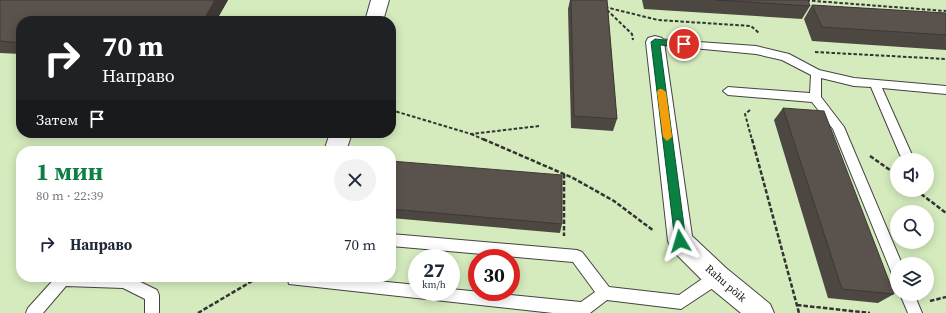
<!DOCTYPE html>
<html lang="ru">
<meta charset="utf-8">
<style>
body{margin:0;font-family:"Source Serif 4",serif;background:#f2f2f3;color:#1f2937;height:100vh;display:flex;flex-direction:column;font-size:15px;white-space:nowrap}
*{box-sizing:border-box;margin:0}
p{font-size:13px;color:#747a83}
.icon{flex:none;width:22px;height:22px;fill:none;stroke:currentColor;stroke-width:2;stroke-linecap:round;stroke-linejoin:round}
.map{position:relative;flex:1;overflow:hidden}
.side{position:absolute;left:16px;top:146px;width:380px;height:136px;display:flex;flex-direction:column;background:#fff;border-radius:16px;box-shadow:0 2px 10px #0003}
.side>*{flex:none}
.guide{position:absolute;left:16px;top:16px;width:380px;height:122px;border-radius:16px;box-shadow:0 2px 10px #0003;background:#202124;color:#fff;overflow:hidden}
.buttons{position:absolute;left:890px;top:153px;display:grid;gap:8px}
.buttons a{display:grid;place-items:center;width:44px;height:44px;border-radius:50%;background:#fff;box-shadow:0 2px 10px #0003;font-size:20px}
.speed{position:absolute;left:408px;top:249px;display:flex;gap:8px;font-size:20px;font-weight:700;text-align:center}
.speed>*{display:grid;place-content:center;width:52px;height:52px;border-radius:50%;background:#fff;box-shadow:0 2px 10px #0003;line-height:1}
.speed small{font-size:10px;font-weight:400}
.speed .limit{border:6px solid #d22;background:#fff;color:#111}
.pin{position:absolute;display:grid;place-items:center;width:34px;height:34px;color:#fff;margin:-17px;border:2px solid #fff;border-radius:50%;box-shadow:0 1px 4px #0007}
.me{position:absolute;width:44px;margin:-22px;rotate:353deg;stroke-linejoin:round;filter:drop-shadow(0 0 3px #0008)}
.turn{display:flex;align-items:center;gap:14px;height:84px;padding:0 20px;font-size:18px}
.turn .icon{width:52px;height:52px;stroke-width:2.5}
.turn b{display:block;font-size:28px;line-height:34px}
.then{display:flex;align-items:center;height:38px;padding:0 20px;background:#0003;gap:8px;font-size:15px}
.round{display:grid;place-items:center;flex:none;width:42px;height:42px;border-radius:21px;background:#f2f2f3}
.summary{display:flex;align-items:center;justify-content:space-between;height:68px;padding:0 20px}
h1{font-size:24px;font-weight:700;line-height:30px;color:#0b8043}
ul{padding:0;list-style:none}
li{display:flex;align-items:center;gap:12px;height:60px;padding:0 20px}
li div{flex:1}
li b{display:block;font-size:15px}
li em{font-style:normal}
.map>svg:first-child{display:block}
.green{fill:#d5ebbd;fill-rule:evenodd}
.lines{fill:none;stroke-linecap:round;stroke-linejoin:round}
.lane-casing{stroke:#444;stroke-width:2}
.street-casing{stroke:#444;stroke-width:2}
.path-far1{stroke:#333;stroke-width:2;stroke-dasharray:3.5 2;stroke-linecap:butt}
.path{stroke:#333;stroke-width:2.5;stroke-dasharray:4.5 2;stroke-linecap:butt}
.lane{fill:#fff;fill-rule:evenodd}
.street{fill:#fff;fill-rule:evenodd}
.wall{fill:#4d4742}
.shaded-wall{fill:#3f3936}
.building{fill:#5a524d;stroke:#3f3936}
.route{fill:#0b8043;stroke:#07532c}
.slow{fill:#f59e0b}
.labels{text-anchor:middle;stroke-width:4;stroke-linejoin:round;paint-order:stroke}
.street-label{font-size:11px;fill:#111;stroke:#fff}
</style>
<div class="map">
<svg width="946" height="313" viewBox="0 0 946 313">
<rect width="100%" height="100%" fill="#fffdf5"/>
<!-- green -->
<path class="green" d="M0 0H946V313H0ZM21 21H391V133H21ZM21 151H391V277H21ZM897 160H927V190H897ZM897 212H927V242H897ZM417 258H451V292H417ZM477 258H511V292H477ZM897 264H927V294H897Z"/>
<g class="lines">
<defs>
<g id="lane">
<path d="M655 39 756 46 789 54 819 70 854 78 946 86V94L882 88 912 155 910 158 906 160 902 158 900 155 871 87 854 86 821 78V97L844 127 902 264H897V275L892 274 890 269 833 129 812 102 728 95 723 91 728 87 810 93 811 75 782 60 756 54 651 44 650 42Z"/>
<path d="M391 234 577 250 582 252 609 287 679 295 712 272 717 270 722 272 724 277 722 282 681 309 607 300 590 313H553L289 284 287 277H338L417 285V292H451V289L581 302 595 292 573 262 391 246Z"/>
<path d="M56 277H130L157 290 159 295V313H145V299L123 288 66 286 43 313H26L28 308Z"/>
<path d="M900 294H914L922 313H908Z"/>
</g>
<g id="street">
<path d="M371 0H389L383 21H365Z"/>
<path d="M655 36 662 38 664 42 692 236 726 268 770 304 774 313H741L708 286 671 249 668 241 646 42 648 38Z"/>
<path d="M330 133H352L346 151H324Z"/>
</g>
</defs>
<!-- lane casing -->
<use href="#lane" class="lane-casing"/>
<!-- street casing -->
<use href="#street" class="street-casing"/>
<!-- path-far1 -->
<g class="path-far1">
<path d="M801 0 946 11"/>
<path d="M605 7 658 20 751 26 759 33"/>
<path d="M607 10 632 34 633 40"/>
<path d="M815 52 946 59"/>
<path d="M391 110 471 134 539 126"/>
<path d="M750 110 745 114 752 140"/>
<path d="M471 134 485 140"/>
</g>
<!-- path -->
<g class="path">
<path d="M483 139 573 178 614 201 654 231"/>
<path d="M752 139 799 313"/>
<path d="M870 156 897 175"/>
<path d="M564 174V236"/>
<path d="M916 190 946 213"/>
<path d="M930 301 946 297"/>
<path d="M797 305 870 313"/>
<path d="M198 313 259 277"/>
</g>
<!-- lane -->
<use href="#lane" class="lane"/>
<!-- street -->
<use href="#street" class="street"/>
</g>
<!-- wall -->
<g class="wall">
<path d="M0 0H228L216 21H21V54L0 53Z"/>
<path d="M570 0H607L617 119 613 131 571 128 568 9Z"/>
<path d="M642 0H808L810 6 802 19 644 9Z"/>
<path d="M812 5 946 13V50L812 41 804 19Z"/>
<path d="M783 108 894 294 878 303 828 298 774 120Z"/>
<path d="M391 161 562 224 560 233 391 218Z"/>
</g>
<!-- shaded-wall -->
<path class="shaded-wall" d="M215 0H228L216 21H203Z"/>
<!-- building -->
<g class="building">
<path d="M0 0H215L203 21H21V43L0 41Z"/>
<path d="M571 0H607L617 119 574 116Z"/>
<path d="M716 0H808L810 6Z"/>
<path d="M812 5 946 13V35L822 27Z"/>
<path d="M783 108 824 111 894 294 842 289Z"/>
<path d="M391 161 562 175V224L391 209Z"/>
</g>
<!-- route -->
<path class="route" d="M655 39 684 42 688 44 684 47 660 45 686 241 684 244 680 246 677 244 675 241 651 42Z"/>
<!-- slow -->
<path class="slow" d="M659 89H662L666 92 672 137 667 141 663 137 657 92Z"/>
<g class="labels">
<!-- street labels -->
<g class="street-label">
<text transform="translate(726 283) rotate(41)" y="4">Rahu põik</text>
</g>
</g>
</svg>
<div class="buttons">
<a><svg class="icon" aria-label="sound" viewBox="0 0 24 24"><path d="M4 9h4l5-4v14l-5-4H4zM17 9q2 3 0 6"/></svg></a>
<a><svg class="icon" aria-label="search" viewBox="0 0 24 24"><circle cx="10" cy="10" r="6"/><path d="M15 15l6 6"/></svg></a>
<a><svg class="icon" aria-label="layers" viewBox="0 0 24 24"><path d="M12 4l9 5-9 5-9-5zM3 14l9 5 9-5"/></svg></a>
</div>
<div class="speed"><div>27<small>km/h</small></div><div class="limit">30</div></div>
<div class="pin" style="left:684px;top:44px;background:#d93025"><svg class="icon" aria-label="arrive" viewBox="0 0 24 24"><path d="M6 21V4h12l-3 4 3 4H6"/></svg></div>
<svg class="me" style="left:680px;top:241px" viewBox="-20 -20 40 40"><path d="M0-17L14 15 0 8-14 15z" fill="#0b8043" stroke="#fff" stroke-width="4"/></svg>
<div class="guide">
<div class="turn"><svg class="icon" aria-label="right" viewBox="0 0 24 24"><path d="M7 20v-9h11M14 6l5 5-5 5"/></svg><div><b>70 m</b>Направо</div></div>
<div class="then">Затем<svg class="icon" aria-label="arrive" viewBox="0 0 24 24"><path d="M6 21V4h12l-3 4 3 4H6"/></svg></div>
</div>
<section class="side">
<div class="summary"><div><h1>1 мин</h1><p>80 m · 22:39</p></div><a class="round"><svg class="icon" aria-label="close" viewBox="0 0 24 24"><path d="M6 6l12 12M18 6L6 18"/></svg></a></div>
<ul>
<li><svg class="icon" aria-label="right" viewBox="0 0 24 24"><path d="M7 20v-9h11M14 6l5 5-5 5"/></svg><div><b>Направо</b></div><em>70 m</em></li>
</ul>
</section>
</div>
